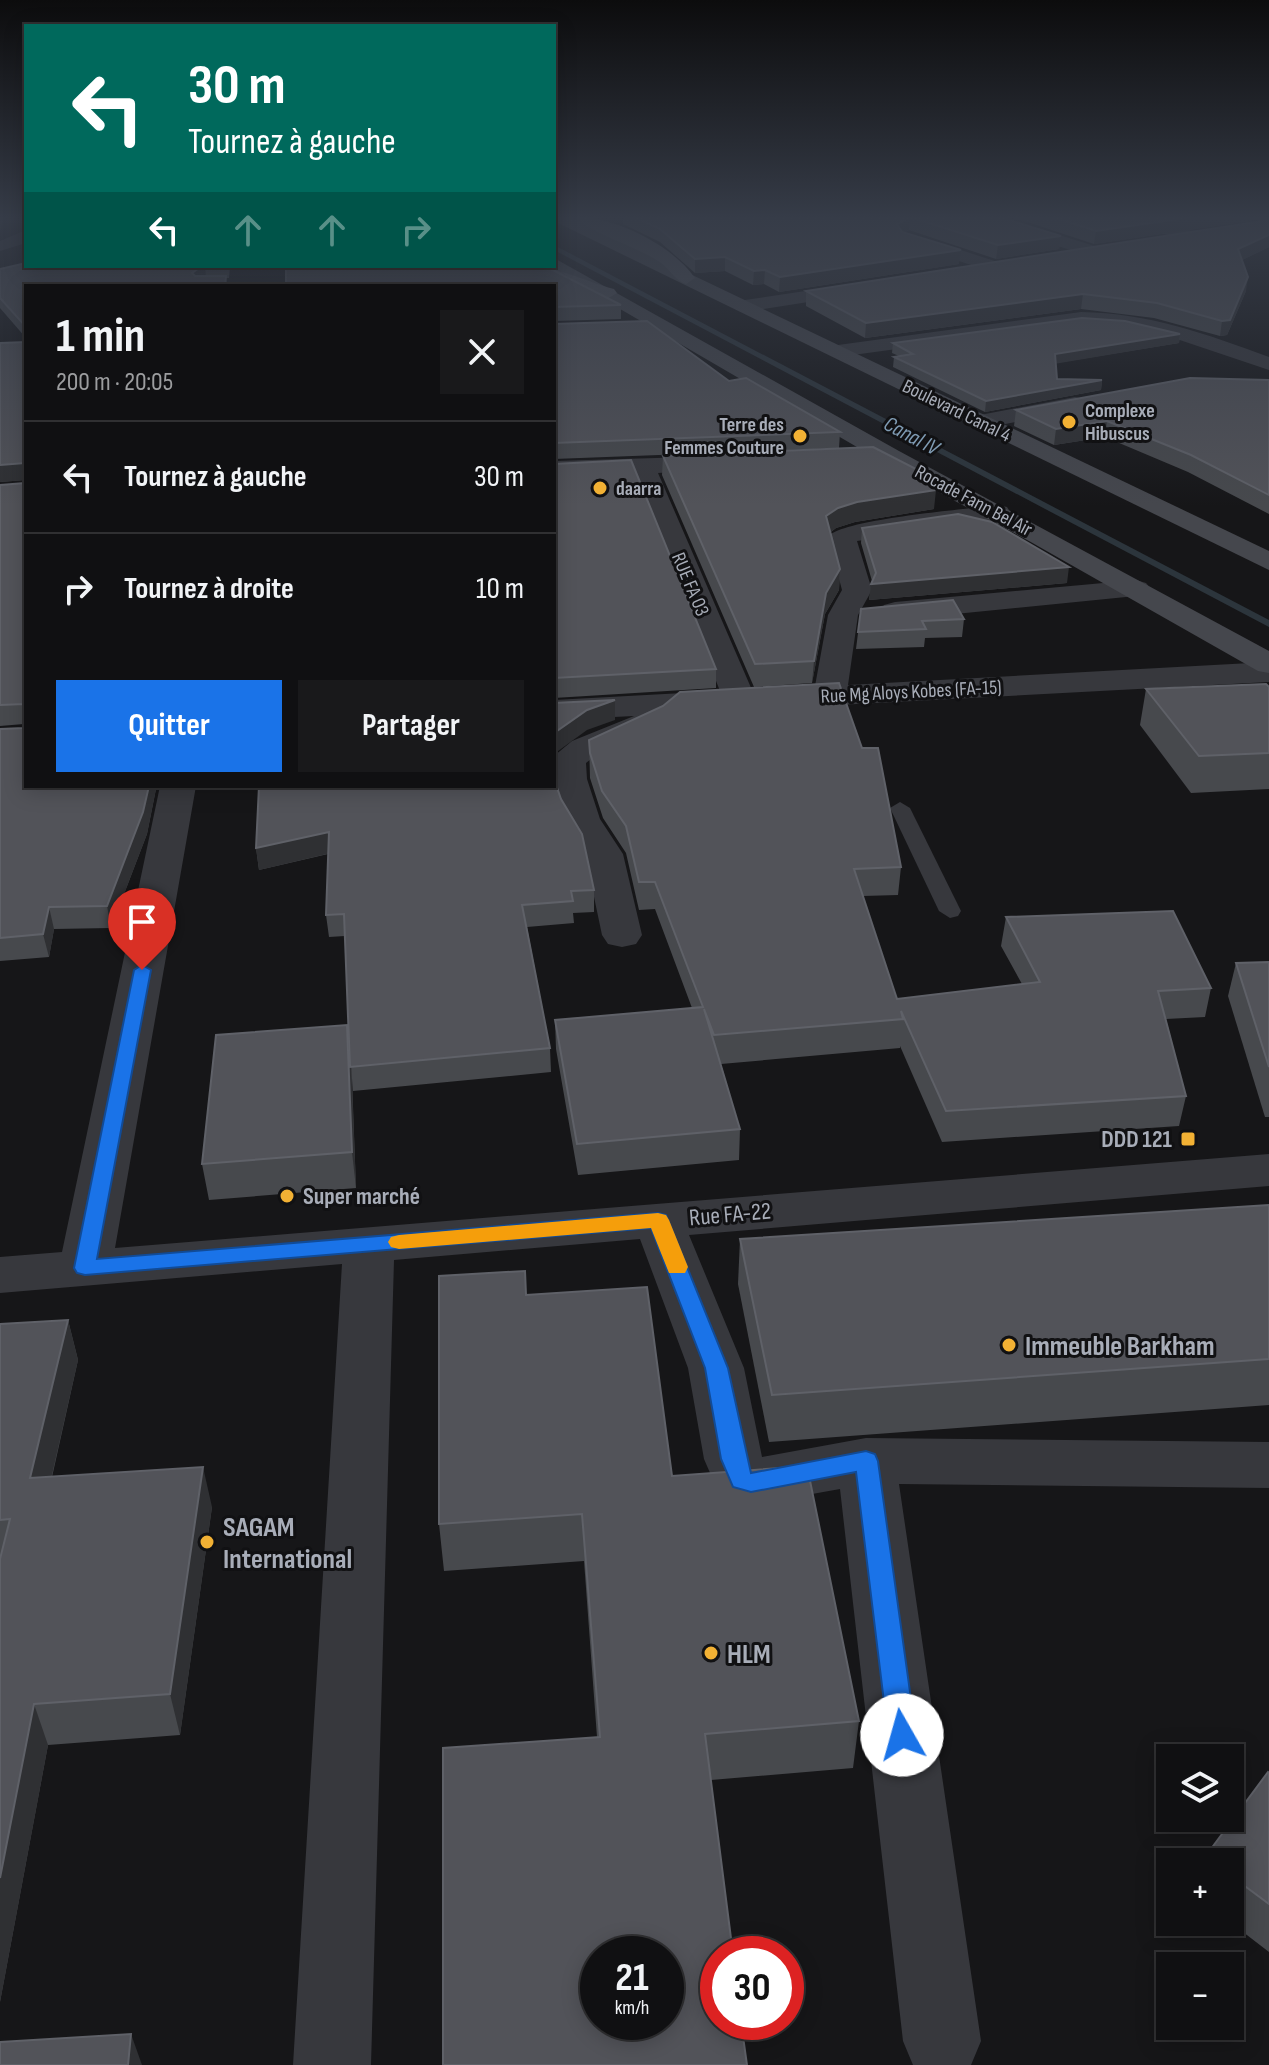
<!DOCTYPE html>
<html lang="fr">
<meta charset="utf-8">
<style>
body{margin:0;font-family:"Sofia Sans Condensed",sans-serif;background:#19191b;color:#f1f3f6;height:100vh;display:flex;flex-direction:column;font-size:30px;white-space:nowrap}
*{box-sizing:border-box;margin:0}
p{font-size:26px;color:#9c9d9f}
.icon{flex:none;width:44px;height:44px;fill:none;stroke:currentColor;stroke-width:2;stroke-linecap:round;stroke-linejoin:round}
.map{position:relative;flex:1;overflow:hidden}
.drawer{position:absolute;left:24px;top:284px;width:532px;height:504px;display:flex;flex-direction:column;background:#101012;border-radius:0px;box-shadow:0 4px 20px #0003,0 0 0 2px #303032}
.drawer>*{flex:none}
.guide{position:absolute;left:24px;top:24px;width:532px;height:244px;border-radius:0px;box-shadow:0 4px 20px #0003,0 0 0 2px #303032;background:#00695c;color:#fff;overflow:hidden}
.controls{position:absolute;left:1156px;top:1744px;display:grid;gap:16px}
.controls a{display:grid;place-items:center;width:88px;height:88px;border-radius:0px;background:#101012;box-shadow:0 4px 20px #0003,0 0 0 2px #303032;font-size:40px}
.speed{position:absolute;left:580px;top:1936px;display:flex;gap:16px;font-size:40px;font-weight:700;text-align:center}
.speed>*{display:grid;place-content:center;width:104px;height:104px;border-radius:50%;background:#101012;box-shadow:0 4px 20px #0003,0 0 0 2px #303032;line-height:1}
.speed small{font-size:20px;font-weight:400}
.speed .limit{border:12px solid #d22;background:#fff;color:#111}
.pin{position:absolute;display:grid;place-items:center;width:68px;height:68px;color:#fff;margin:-82px -34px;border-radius:50% 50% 50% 0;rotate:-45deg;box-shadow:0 0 8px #0007}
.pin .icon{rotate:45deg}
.me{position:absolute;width:88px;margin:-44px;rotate:353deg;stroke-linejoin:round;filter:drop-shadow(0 0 6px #0008)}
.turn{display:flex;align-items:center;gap:28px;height:168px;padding:0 32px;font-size:36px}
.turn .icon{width:104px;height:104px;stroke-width:2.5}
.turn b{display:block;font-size:56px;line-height:68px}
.lanes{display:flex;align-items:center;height:76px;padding:0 32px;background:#0003;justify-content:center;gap:40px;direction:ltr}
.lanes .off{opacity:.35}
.round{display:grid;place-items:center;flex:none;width:84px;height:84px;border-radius:0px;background:#19191b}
.overview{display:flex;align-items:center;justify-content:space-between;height:136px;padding:0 32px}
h1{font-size:48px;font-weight:700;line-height:60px}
.primary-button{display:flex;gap:16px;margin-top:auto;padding:16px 32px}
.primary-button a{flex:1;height:92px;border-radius:0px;background:#1a73e8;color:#fff;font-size:32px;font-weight:700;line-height:92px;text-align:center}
.primary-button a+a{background:#19191b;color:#f1f3f6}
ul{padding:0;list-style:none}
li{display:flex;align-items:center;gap:24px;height:112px;padding:0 32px;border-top:2px solid #303032}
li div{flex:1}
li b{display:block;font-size:30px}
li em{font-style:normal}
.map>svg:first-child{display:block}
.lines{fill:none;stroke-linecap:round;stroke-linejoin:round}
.stream{fill:#2c353c;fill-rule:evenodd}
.service{fill:#37383d;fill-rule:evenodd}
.minor{fill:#37383d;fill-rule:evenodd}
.secondary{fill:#45474d;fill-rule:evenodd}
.primary{fill:#53555c;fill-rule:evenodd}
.wall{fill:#47494d}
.shaded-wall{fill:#2f3033}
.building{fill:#525359;stroke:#5f6168;stroke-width:2;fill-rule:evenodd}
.route{fill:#1a73e8;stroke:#114b97;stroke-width:2}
.slow{fill:#f59e0b}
.poi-dot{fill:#f2b134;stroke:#111113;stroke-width:3}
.labels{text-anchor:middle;stroke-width:6;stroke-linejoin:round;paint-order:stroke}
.far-street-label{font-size:20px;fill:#a8adb8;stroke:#111113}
.far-poi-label{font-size:20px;font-weight:bold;fill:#a8adb8;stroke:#111113;text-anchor:start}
.far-water-label{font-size:22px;font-style:italic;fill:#7f9bb3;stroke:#111113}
.poi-label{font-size:24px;font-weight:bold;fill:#a8adb8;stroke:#111113;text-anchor:end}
.street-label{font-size:24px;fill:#a8adb8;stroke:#111113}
.near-poi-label{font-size:28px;font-weight:bold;fill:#a8adb8;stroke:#111113;text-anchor:start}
</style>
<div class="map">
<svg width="1269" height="2065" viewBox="0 0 1269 2065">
<rect width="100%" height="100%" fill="#161618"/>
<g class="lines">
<!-- stream -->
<path class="stream" d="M554 245 1269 620V627L554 250Z"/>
<!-- service -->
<path class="service" d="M900 802 910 808 961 911 958 916 950 918 939 911 890 808Z"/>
<!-- minor -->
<g class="minor">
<path d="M978 217H1002L1101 248 1104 252 1095 257 1089 256 980 221Z"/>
<path d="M1117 217H1142L1199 233 1202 237 1193 242 1119 221Z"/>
<path d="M26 230V243L0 251V241Z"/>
<path d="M908 233 1001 263 1004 267 995 273 902 242 899 238Z"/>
<path d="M865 282 875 288 872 292 745 312 735 306 745 300Z"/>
<path d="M1081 312C1148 313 1207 334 1269 357V370L1153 331 1081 324 838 357 827 351 838 345Z"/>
<path d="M1075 397 1083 399 1086 404 1083 409 980 429 972 427 968 422 972 417 980 415Z"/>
<path d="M724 456 733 458 736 463 733 468 658 473 752 690 815 686 828 615 842 590 828 537C841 519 970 509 998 505L1007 507 1011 513 1007 519 857 541 872 590 858 615 848 685 1269 662V682L652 715 662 723 657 730 596 755 586 763 587 779 600 819 623 854 642 935 636 944 622 947 608 944 602 935 585 854 564 819 553 786 554 756 572 741 634 716 554 720V700L720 691 634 474 554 477V461Z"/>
<path d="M1136 580 1146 583 1151 589 1146 595 895 620 884 617 880 611 884 605 895 602Z"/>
<path d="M160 786H196L115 1248 1269 1154V1186L689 1235 744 1368 762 1457 866 1438 1269 1442V1488L899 1484 981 2041 971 2065H913L903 2041 840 1489 751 1505 720 1496 704 1459 688 1368 640 1239 394 1260 371 2065H293L342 1264 0 1293V1257L62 1252Z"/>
</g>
<!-- secondary -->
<g class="secondary">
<path d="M554 217H571L1269 551V570L554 221Z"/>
<path d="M554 258 899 451 1269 651V673L1258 671 1029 541 881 461 548 267 554 266Z"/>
</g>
<!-- primary -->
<g class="primary">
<path d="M576 217C616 217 672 245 695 278L686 284C676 281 670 270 661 263 639 247 591 234 576 217Z"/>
<path d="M527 266C557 266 584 281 614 289L617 293 607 299 563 287Z"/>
</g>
</g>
<!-- wall -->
<g class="wall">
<path d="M623 217H999L1061 236 1059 249 996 259 909 230 905 232 959 264 779 292 764 284 753 285 725 271 695 273 660 242 623 224Z"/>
<path d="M1012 217H1269V218L1094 244Z"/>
<path d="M1269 220V247L1242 260 1246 291 1227 335 1220 336 1154 318 1081 309 865 338 806 306V291Z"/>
<path d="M26 266H230L229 278H226L227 286H26V338L0 308V269Z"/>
<path d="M554 286 621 305V319L554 321Z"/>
<path d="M554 324 729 381 840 432 839 448 554 459Z"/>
<path d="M1180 334 1179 343 1056 363 1057 379 1102 380 1101 390 985 412 893 367 894 357 899 356 892 353 893 343Z"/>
<path d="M23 343 156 789 147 834 111 928 54 929 49 957 0 961V729L24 728V724L0 726V485L25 483V480L0 482Z"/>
<path d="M1269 380V514L1188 472 1105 437 1054 445 1014 426 1016 410Z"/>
<path d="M663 456 934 509 855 522 836 528 831 532 840 569 839 590 825 614 812 683 754 687 662 475Z"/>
<path d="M554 464 716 669V688L554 698Z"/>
<path d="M862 528 1067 583 869 600 872 581 861 543Z"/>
<path d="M861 609 964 619 962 637 925 638 924 647 856 649Z"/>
<path d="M1269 687V789L1191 793 1140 725 1146 689Z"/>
<path d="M589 740 901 867 898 895 863 896 897 999 1022 984 1001 946 1006 917 1211 988 1205 1017 1166 1019 1186 1096 1179 1126 942 1142 900 1046V1048L721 1064 740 1129 739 1160 578 1175 556 1049 555 1020 692 1008 655 909 639 910 626 853 603 818 590 778Z"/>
<path d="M259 786 594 890V912L573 913 574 923 527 927 550 1048 551 1072 353 1091 352 1079 356 1188 209 1200 202 1164 350 1047 345 936 329 937 326 915 328 854 259 870 256 848Z"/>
<path d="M1269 962V1117H1265L1228 996 1236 963Z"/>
<path d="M1269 1205V1405L769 1442 738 1284 740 1239Z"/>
<path d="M526 1295 672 1476 859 1721 853 1768 711 1780 597 1737 584 1561 444 1571 439 1524Z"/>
<path d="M68 1320 78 1360 52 1477 212 1507 180 1735 48 1745 0 2002V1324Z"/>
<path d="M1269 1773V1952L1230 1922V1862H1203L1205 1857Z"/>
</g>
<!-- shaded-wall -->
<g class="shaded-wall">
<path d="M0 217H3L0 232Z"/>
<path d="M910 217 909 230 896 237 897 224Z"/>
<path d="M1192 217H1269V218L1094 244 1096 231Z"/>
<path d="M1269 235V247L1236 263 1238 249Z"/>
<path d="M1061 236 1059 249 996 259 998 245Z"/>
<path d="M961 250 959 264 779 292 780 277Z"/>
<path d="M725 257V271L695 273V259Z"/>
<path d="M202 266H205L206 277 194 286 192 273Z"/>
<path d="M765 270 764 284 753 285 754 271Z"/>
<path d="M1248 277 1246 291 1227 335 1220 336 1222 321Z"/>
<path d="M1083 294 1081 309 865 338 866 323Z"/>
<path d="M1180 334 1179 343 1054 364 1055 354Z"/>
<path d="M1102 380 1101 390 985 412 986 401Z"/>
<path d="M1107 421 1105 437 1054 445 1056 429Z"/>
<path d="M25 463 26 480 0 482V465Z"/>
<path d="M936 490 934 509 855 522 836 528 825 536 826 516 838 508 857 502Z"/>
<path d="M1069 567 1067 583 869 600 871 584Z"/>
<path d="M840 569 839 590 825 614 812 683 814 661 826 593Z"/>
<path d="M615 700V720L587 730 554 754V733L587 710Z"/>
<path d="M149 786H156V789L147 834 111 928 107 906Z"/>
<path d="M329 832 331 853 259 870 256 848Z"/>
<path d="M49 907 54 929 49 957 43 934Z"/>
<path d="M347 1025 351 1060 356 1188 352 1152Z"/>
<path d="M68 1320 78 1360 42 1519 30 1478Z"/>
<path d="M203 1467 212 1507 180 1735 170 1694Z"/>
<path d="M34 1704 48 1745 0 2002V1878Z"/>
<path d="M131 2034 142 2065H128Z"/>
</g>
<!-- building -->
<g class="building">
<path d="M635 217H999L1061 236 998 245 910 217 897 224 902 232 961 250 780 277 765 270 754 271 725 257 695 259 660 229Z"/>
<path d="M1053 217H1192L1096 231Z"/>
<path d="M1269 220V235L1238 249 1248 277 1230 320 1222 321 1157 303 1083 294 866 323 806 291Z"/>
<path d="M26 263V266H202L192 273 195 276H226L225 286H26V327L0 298V269Z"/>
<path d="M286 266H545L621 305 554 307V286H286Z"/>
<path d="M1082 318 1125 321 1180 334 1055 354 1057 379 1102 380 986 401 894 357 913 354 893 343Z"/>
<path d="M647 321 729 381 746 378 840 432 554 443V324Z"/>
<path d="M26 342V786H149L143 812 107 906 49 907 43 934 0 938V729L24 728V704L0 705V485L25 483V463L0 465V343Z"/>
<path d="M1190 378 1269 380V495L1191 455 1107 421 1056 429 1016 410Z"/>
<path d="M873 447 920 471 936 490 857 502 838 508 826 516 840 569 826 593 814 661 755 664 663 456Z"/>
<path d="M631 460 716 669 554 678V464Z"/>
<path d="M958 514 992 522 1069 567 871 584 876 573 862 528Z"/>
<path d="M953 600 964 619 922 621 926 629 858 632 861 609Z"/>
<path d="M839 683 862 748H878L901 867 854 869 897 999 1040 982 1006 917 1173 911 1211 988 1158 991 1186 1096 946 1111 901 1011 903 1019 714 1035 704 1009 740 1129 577 1144 555 1020 703 1007 655 882H639L626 826 602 791 590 753 589 740 663 706 680 692Z"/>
<path d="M1266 684 1269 687V753L1199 756 1146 689Z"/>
<path d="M615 700 587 710 554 733V703Z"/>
<path d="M554 779 561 799 582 834 594 890 571 891 573 901 522 905 550 1048 350 1067 344 914 326 915 329 832 256 848 259 786H554Z"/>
<path d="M1269 962V1067L1236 963Z"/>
<path d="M347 1025 352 1152 202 1164 216 1035Z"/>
<path d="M1269 1205V1359L772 1395 740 1239Z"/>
<path d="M525 1271 526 1295 647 1287 672 1476 807 1466 859 1721 705 1734 733 1954H718V2022H741L747 2065H443V1748L600 1737 582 1514 439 1524V1276ZM598 1954H666V2022H598Z"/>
<path d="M68 1320 30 1478 203 1467 170 1694 34 1704 0 1878V1559L10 1519 0 1520V1324Z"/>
<path d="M1268 1772 1269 1773V1904L1230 1875V1862H1212L1205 1857Z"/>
<path d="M131 2034 128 2065H0V2042Z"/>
</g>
<!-- sky -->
<linearGradient id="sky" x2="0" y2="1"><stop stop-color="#0c0c0d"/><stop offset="0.43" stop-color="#363c48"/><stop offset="1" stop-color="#363c48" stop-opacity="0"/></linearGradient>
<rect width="1269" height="506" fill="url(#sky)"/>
<!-- route -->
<path class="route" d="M142 965 151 970 97 1259 658 1213 666 1215 728 1368 751 1473 866 1451 875 1454 878 1461 916 1735 912 1744 902 1748 893 1744 888 1735 856 1472 751 1492 733 1487 721 1459 705 1368 651 1228 85 1275 77 1273 74 1268 134 970Z"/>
<!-- slow -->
<path class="slow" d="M658 1213 666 1215 669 1220 688 1267 685 1273H669L651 1228 399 1249 391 1247 388 1242 391 1237 399 1235Z"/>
<!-- markers -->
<g class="poi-dot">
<circle cx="1069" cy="422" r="8"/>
<circle cx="800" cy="436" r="8"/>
<circle cx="600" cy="488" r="8"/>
<rect x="1180" y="1131" width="16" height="16" rx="4"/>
<circle cx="287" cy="1196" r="8"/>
<circle cx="1009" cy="1345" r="8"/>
<circle cx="207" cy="1542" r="8"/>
<circle cx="711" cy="1653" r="8"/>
</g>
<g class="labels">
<!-- far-street labels -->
<g class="far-street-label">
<text transform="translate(957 410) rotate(26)" y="7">Boulevard Canal 4</text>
<text transform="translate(974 500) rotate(28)" y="7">Rocade Fann Bel Air</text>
<text transform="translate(691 584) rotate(67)" y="7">RUE FA 03</text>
<text transform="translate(911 691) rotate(-3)" y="7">Rue Mg Aloys Kobes (FA-15)</text>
</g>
<!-- far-poi labels -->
<g class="far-poi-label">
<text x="1085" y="417">Complexe<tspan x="1085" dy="23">Hibuscus</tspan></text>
<text x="784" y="431" text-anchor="end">Terre des<tspan x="784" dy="23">Femmes Couture</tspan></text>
<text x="616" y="495">daarra</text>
</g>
<!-- far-water labels -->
<g class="far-water-label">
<text transform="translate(912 435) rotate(28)" y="8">Canal IV</text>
</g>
<!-- poi labels -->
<g class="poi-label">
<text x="1172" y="1147">DDD 121</text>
<text x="303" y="1204" text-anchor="start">Super marché</text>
</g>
<!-- street labels -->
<g class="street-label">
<text transform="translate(730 1214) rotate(-5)" y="8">Rue FA-22</text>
</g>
<!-- near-poi labels -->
<g class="near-poi-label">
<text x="1025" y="1355">Immeuble Barkham</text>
<text x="223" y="1536">SAGAM<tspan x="223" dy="32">International</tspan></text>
<text x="727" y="1663">HLM</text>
</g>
</g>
</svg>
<div class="controls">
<a><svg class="icon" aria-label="layers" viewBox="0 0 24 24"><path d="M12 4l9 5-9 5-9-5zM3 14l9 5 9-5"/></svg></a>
<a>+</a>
<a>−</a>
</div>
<div class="speed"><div>21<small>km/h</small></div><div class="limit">30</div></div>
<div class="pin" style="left:142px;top:970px;background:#d93025"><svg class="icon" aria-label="arrive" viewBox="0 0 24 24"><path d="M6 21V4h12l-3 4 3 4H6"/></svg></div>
<svg class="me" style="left:902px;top:1735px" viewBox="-20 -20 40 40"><circle r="19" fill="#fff"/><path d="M0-13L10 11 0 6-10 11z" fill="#1a73e8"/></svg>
<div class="guide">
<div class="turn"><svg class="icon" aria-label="left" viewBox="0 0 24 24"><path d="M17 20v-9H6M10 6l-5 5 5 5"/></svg><div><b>30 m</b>Tournez à gauche</div></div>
<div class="lanes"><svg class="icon" aria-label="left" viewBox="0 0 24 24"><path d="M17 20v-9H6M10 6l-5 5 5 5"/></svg><svg class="icon off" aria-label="ahead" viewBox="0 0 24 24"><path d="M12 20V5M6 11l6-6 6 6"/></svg><svg class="icon off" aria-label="ahead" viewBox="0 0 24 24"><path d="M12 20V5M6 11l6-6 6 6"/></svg><svg class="icon off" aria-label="right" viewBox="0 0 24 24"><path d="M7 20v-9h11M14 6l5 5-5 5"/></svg></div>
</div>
<section class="drawer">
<div class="overview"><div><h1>1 min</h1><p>200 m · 20:05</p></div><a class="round"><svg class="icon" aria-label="close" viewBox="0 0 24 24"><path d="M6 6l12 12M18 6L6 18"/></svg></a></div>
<ul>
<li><svg class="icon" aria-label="left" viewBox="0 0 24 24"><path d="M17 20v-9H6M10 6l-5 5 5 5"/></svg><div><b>Tournez à gauche</b></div><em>30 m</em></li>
<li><svg class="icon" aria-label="right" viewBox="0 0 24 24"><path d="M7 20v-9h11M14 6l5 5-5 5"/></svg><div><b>Tournez à droite</b></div><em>10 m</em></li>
</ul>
<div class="primary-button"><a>Quitter</a><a>Partager</a></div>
</section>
</div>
